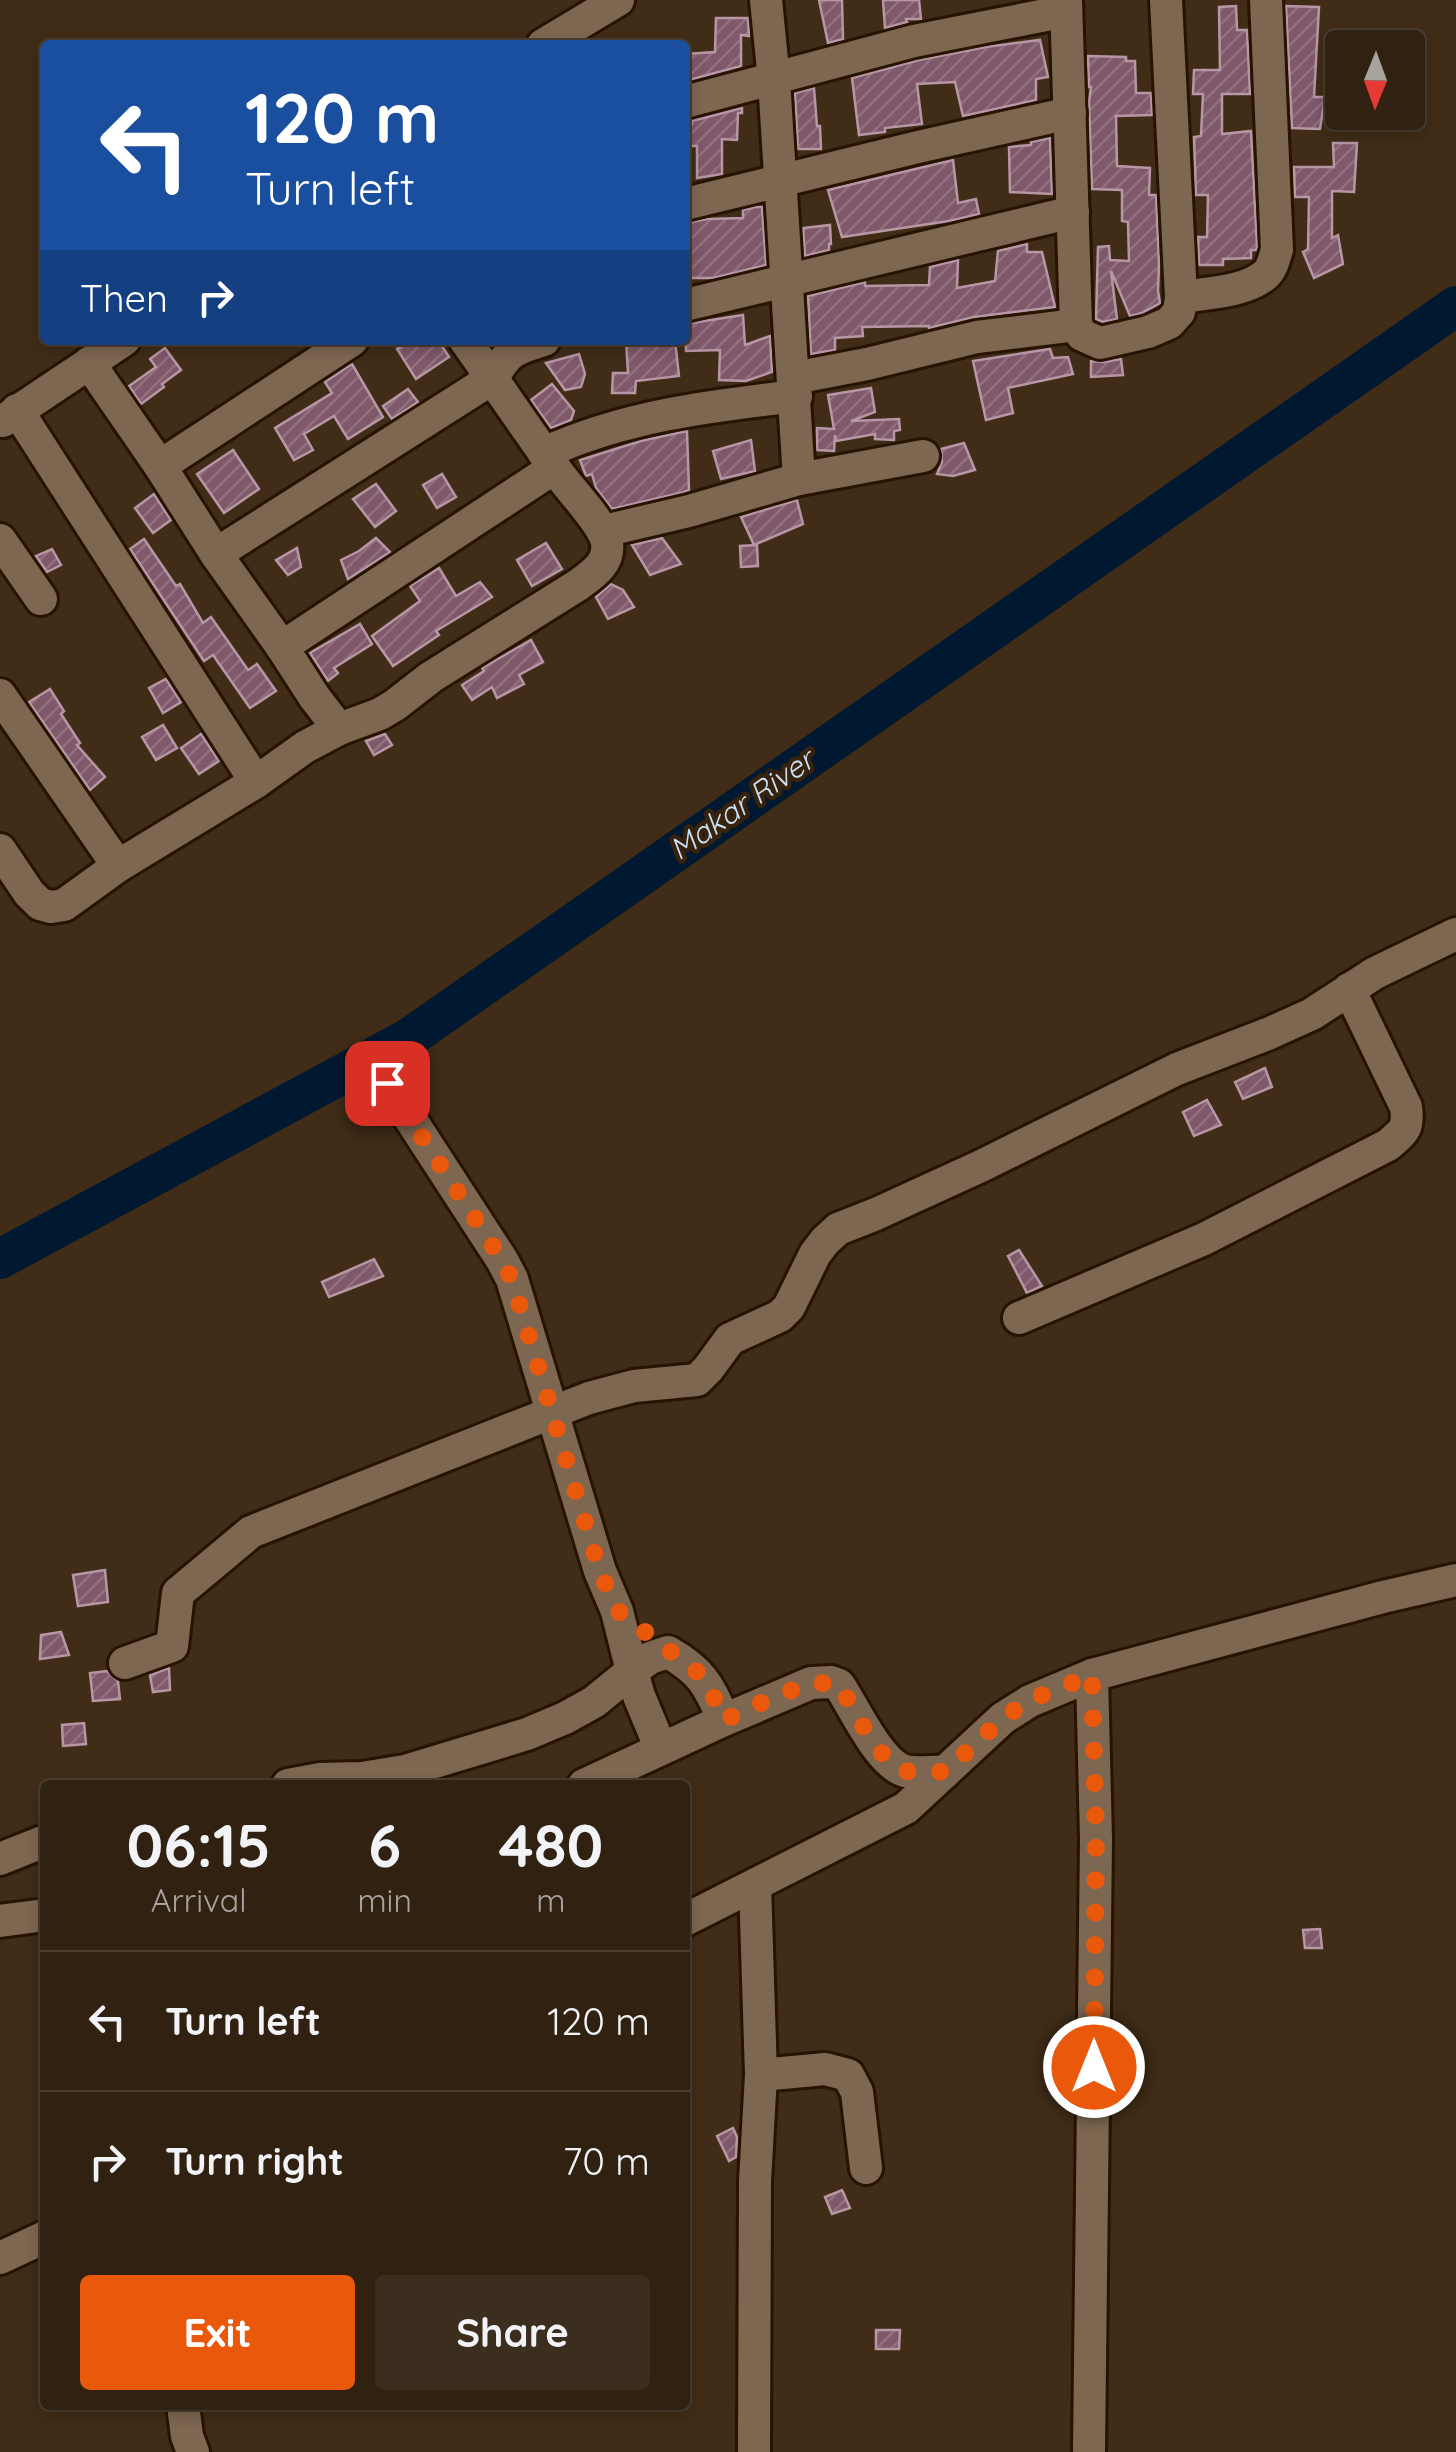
<!DOCTYPE html>
<style>
body{margin:0;font-family:Quicksand,sans-serif;background:#3c2e1f;color:#f1f3f6;height:100vh;display:flex;flex-direction:column;font-size:38px;white-space:nowrap}
*{box-sizing:border-box;margin:0}
p{font-size:32px;color:#a8a39f}
.icon{flex:none;width:55px;height:55px;fill:none;stroke:currentColor;stroke-width:2;stroke-linecap:round;stroke-linejoin:round}
.map{position:relative;flex:1;overflow:hidden}
.drawer{position:absolute;left:40px;top:1780px;width:650px;height:630px;display:flex;flex-direction:column;background:#302111;border-radius:10px;box-shadow:0 5px 15px #0003,0 0 0 2px #4b3e31}
.drawer>*{flex:none}
.top-card{position:absolute;left:40px;top:40px;width:650px;height:305px;border-radius:10px;box-shadow:0 5px 15px #0003,0 0 0 2px #4b3e31;background:#1a4fa0;color:#fff;overflow:hidden}
.needle{width:65px;rotate:181deg}
.fabs{position:absolute;left:1325px;top:30px;display:grid;gap:20px}
.fabs a{display:grid;place-items:center;width:100px;height:100px;border-radius:10px;background:#302111;box-shadow:0 5px 15px #0003,0 0 0 2px #4b3e31;font-size:50px}
.pin{position:absolute;display:grid;place-items:center;width:85px;height:85px;color:#fff;margin:-42px;border-radius:20px;box-shadow:0 5px 15px #0006}
.me{position:absolute;width:110px;margin:-55px;rotate:0deg;stroke-linejoin:round;filter:drop-shadow(0 0 8px #0008)}
.turn{display:flex;align-items:center;gap:35px;height:210px;padding:0 40px;font-size:45px}
.turn .icon{width:130px;height:130px;stroke-width:2.5}
.turn b{display:block;font-size:70px;line-height:85px}
.then{display:flex;align-items:center;height:95px;padding:0 40px;background:#0003;gap:20px;font-size:38px}
.eta{display:flex;justify-content:space-evenly;align-items:center;height:170px;text-align:center}
.eta b{font-size:60px;font-weight:800;line-height:70px}
.action{display:flex;gap:20px;margin-top:auto;padding:20px 40px}
.action a{flex:1;height:115px;border-radius:10px;background:#ea580c;color:#fff;font-size:40px;font-weight:800;line-height:115px;text-align:center}
.action a+a{background:#3c2e1f;color:#f1f3f6}
ul{padding:0;list-style:none}
li{display:flex;align-items:center;gap:30px;height:140px;padding:0 40px;border-top:2px solid #4b3e31}
li div{flex:1}
li b{display:block;font-size:38px}
li em{font-style:normal}
.map>svg:first-child{display:block}
.lines{fill:none;stroke-linecap:round;stroke-linejoin:round}
.river{stroke:#001931;stroke-width:40}
.building{fill:url(#building-hatch);stroke:#b796a5;stroke-width:2.5}
.minor-casing{stroke:#261401;stroke-width:38}
.minor{stroke:#7e6751;stroke-width:32}
.route{stroke:#ea580c;stroke-width:18;stroke-dasharray:0 32.4}
.labels{text-anchor:middle;stroke-width:9;stroke-linejoin:round;paint-order:stroke}
.water-label{font-size:30px;font-style:italic;fill:#cde1f5;stroke:#36220d}
</style>
<div class="map">
<svg width="1456" height="2452" viewBox="0 0 1456 2452">
<defs>
<pattern id="building-hatch" width="6" height="6" patternUnits="userSpaceOnUse" patternTransform="scale(2.5)"><rect width="6" height="6" fill="#7f586a"/><path d="M-1 1l2-2M0 6l6-6M5 7l2-2" fill="none" stroke="#92707f"/></pattern>
</defs>
<rect width="100%" height="100%" fill="#402c17"/>
<g class="lines">
<!-- river -->
<path class="river" d="M0 1259 409 1038 1456 306"/>
</g>
<!-- building -->
<g class="building">
<path d="M819 0H842L843 39 828 43Z"/>
<path d="M883 0H919L921 19H906L907 22 885 28Z"/>
<path d="M1236 6 1237 30H1247L1250 94H1222V134L1251 131 1257 247 1256 250H1251V258L1223 259V265H1199L1198 237H1207L1208 195H1196L1194 137 1201 136 1203 94H1193L1194 70H1220L1219 7Z"/>
<path d="M1286 6 1319 7 1314 97H1325L1320 129 1292 128Z"/>
<path d="M716 18H748L749 36 741 35V66L685 81V54L715 52Z"/>
<path d="M1040 40 1048 77 1036 79V100L963 116 955 82 917 84 922 124 885 128V132L859 135 852 78 919 60 986 47Z"/>
<path d="M1088 56 1126 57V61H1135L1136 93H1151L1152 115 1116 116 1117 166 1150 168 1149 195H1156L1159 265 1158 291 1160 303 1142 313 1130 316 1111 271 1117 319 1103 322 1096 319 1098 247 1109 246 1110 260 1129 261 1128 222 1122 221V190L1092 189 1089 103 1091 87H1089Z"/>
<path d="M814 88 817 126H820L821 149H798L795 93Z"/>
<path d="M742 108V113H738L737 140 722 139V174L697 178V146H685V124H692V121Z"/>
<path d="M1050 138 1052 194 1010 192 1009 147 1031 145V142Z"/>
<path d="M1333 143H1357L1354 192 1332 191V238L1338 235 1343 264 1314 278 1303 252 1308 249 1309 197H1295L1294 167H1334Z"/>
<path d="M953 160 958 203 976 199 979 214 949 221 842 237 828 190Z"/>
<path d="M755 207H762L766 265 713 278H685V223L708 219 743 218V210Z"/>
<path d="M830 225 831 244H829V250L805 256 803 228Z"/>
<path d="M1027 244V252H1042L1055 307 974 317 929 328V326L862 327 863 336 835 338V350L811 354 808 296 865 282V286L929 285 930 267 958 260 957 288 995 281 998 251Z"/>
<path d="M743 315 745 345 770 336 772 372 746 381 719 380 720 350 686 351 685 324Z"/>
<path d="M411 340H438L449 357 416 379 397 349Z"/>
<path d="M626 340H675L679 376 636 381 635 393H612L613 373H628Z"/>
<path d="M165 348 181 370 162 384 164 387 141 404 129 386 156 367 150 359Z"/>
<path d="M1050 349 1053 358 1068 357 1073 374 1008 388 1013 413 986 420 973 361Z"/>
<path d="M579 354 585 374 581 387 565 390 546 363Z"/>
<path d="M1121 359 1123 375 1091 377V361L1104 362Z"/>
<path d="M352 364 383 417 348 439 334 416 304 434 313 450 294 460 275 428 332 393 325 382Z"/>
<path d="M552 384 574 411 571 420 551 428 531 400Z"/>
<path d="M871 388 875 412 851 421 899 419 900 430 894 431V440L875 439V434L836 441 835 435 834 451 817 450V428L834 429 828 395Z"/>
<path d="M408 389 418 402 392 419 383 406Z"/>
<path d="M687 431 689 490 684 492 612 509 596 488 592 474 586 476 580 460 641 441Z"/>
<path d="M751 440 755 471 721 479 713 451Z"/>
<path d="M964 443 975 470 953 476 937 474 942 462 941 449Z"/>
<path d="M233 450 259 489 224 513 197 474Z"/>
<path d="M442 474 456 497 437 508 423 485Z"/>
<path d="M376 484 396 511 375 527 353 499Z"/>
<path d="M154 494 171 520 153 533 135 508Z"/>
<path d="M797 500 803 524 754 545 741 517Z"/>
<path d="M376 538 390 552 348 579 341 560 359 551Z"/>
<path d="M662 538 681 564 650 575 632 545Z"/>
<path d="M144 539 176 586 180 584 203 623 211 617 248 670 257 664 276 691 250 708 213 655 204 661 130 549Z"/>
<path d="M546 543 562 569 532 586 517 560Z"/>
<path d="M757 545 758 566 741 567 740 546Z"/>
<path d="M297 548 301 567 288 575 276 560Z"/>
<path d="M52 549 61 565 47 572 36 556Z"/>
<path d="M439 568 456 596 480 582 492 597 436 631 439 635 393 666 372 636 420 601 410 586Z"/>
<path d="M611 584 623 590 634 607 608 619 596 597Z"/>
<path d="M360 624 372 644 334 668 338 673 328 681 310 653Z"/>
<path d="M531 640 543 662 519 675 524 684 497 698 492 687 472 700 462 685 484 671 482 668Z"/>
<path d="M166 679 181 702 163 713 149 688Z"/>
<path d="M50 689 64 711 61 714 80 743 77 745 105 777 90 790 29 702Z"/>
<path d="M163 725 177 748 156 760 142 737Z"/>
<path d="M201 734 219 761 199 774 181 748Z"/>
<path d="M385 734 392 745 374 755 366 741Z"/>
<path d="M1265 1068 1272 1087 1243 1099 1235 1082Z"/>
<path d="M1207 1100 1221 1125 1194 1136 1183 1112Z"/>
<path d="M1019 1250 1042 1286 1027 1293 1008 1256Z"/>
<path d="M374 1259 383 1276 329 1297 322 1282Z"/>
<path d="M105 1570 108 1602 78 1606 73 1575Z"/>
<path d="M61 1632 69 1655 40 1659 41 1635Z"/>
<path d="M169 1668 170 1690 153 1692 150 1675Z"/>
<path d="M107 1671 118 1681 120 1699 93 1701 90 1673Z"/>
<path d="M84 1723 86 1744 63 1746 62 1725Z"/>
<path d="M1320 1929 1322 1948H1305L1303 1930Z"/>
<path d="M733 2128 737 2137 736 2157 729 2161 717 2136Z"/>
<path d="M842 2190 850 2208 832 2214 825 2197Z"/>
<path d="M876 2330H900L899 2349H876Z"/>
</g>
<g class="lines">
<defs>
<g id="minor">
<path d="M766 0 774 80 799 479 923 456"/>
<path d="M543 45 618 0"/>
<path d="M685 102 914 41 1066 11"/>
<path d="M685 204 918 147 1070 113"/>
<path d="M1181 297C1206 293 1249 292 1267 273 1273 267 1274 258 1277 250L1266 0"/>
<path d="M685 305 1073 212"/>
<path d="M1076 325 1082 335 1100 343 1148 332 1169 323 1179 312 1181 297 1166 0"/>
<path d="M89 363 160 466 216 554 282 647 315 698 339 729 380 714 395 705 431 677 578 585C593 574 610 563 607 543 604 523 566 486 554 467 524 425 495 382 465 340"/>
<path d="M794 378 867 364 977 337 1076 325 1066 0"/>
<path d="M17 410 256 782 305 747 339 729"/>
<path d="M3 421 124 340"/>
<path d="M544 453C625 416 709 406 796 396"/>
<path d="M160 466 352 340"/>
<path d="M604 531 689 511 799 479"/>
<path d="M0 540 41 599"/>
<path d="M216 554 493 378C508 350 515 349 544 340"/>
<path d="M282 647 554 468"/>
<path d="M0 695 118 866"/>
<path d="M0 850 29 893 40 904 51 907 64 905 118 866 256 782"/>
<path d="M1019 1318 1204 1239 1388 1145C1404 1131 1409 1129 1406 1107L1349 989"/>
<path d="M125 1663 172 1646 178 1593 251 1532 589 1398 634 1386 697 1380 708 1369 730 1339 780 1316 789 1307 815 1254 825 1241 838 1229 876 1214 981 1166 1177 1069 1270 1033 1312 1014 1375 973 1456 934"/>
<path d="M661 1749 639 1696 632 1671 650 1658 668 1652C703 1672 708 1685 724 1720"/>
<path d="M288 1785 320 1779 362 1778 405 1771 527 1734 565 1718 594 1702 632 1671 617 1611 600 1571 512 1279 502 1260 387 1083"/>
<path d="M584 1785 724 1720 811 1683 831 1682 839 1685C854 1707 879 1764 905 1771 917 1774 933 1771 945 1772"/>
<path d="M0 1859 45 1841"/>
<path d="M685 1920 906 1808 1003 1718 1030 1701 1092 1675 1383 1597 1456 1580"/>
<path d="M0 1921 45 1915"/>
<path d="M761 2075 825 2069 848 2075 857 2092 866 2168"/>
<path d="M0 2258 45 2237"/>
<path d="M183 2405 187 2436 193 2452"/>
<path d="M754 2452 755 2181 761 2075 755 1885"/>
<path d="M1089 2452 1096 1839 1092 1675"/>
</g>
</defs>
<!-- minor casing -->
<use href="#minor" class="minor-casing"/>
<!-- minor -->
<use href="#minor" class="minor"/>
</g>
<g class="lines">
<!-- route -->
<path class="route" d="M387 1083 502 1260 512 1280 600 1572 618 1611 701 1675 711 1691 724 1720C753 1708 809 1675 839 1685 854 1707 879 1764 905 1771 917 1773 933 1771 945 1772L1003 1718 1030 1700 1092 1675 1096 1839 1094 2067"/>
</g>
<g class="labels">
<!-- water labels -->
<g class="water-label">
<text transform="translate(742 805) rotate(-35)" y="10">Makar River</text>
</g>
</g>
</svg>
<div class="fabs">
<a><svg class="needle" viewBox="-14 -14 28 28"><path d="M0-13l5 13h-10z" fill="#e53935"/><path d="M0 13l5-13h-10z" fill="#a8a39f"/></svg></a>
</div>
<div class="pin" style="left:387px;top:1083px;background:#d93025"><svg class="icon" aria-label="arrive" viewBox="0 0 24 24"><path d="M6 21V4h12l-3 4 3 4H6"/></svg></div>
<svg class="me" style="left:1094px;top:2067px" viewBox="-20 -20 40 40"><circle r="17" fill="#ea580c" stroke="#fff" stroke-width="3"/><path d="M0-11L8 9 0 5-8 9z" fill="#fff"/></svg>
<div class="top-card">
<div class="turn"><svg class="icon" aria-label="left" viewBox="0 0 24 24"><path d="M17 20v-9H6M10 6l-5 5 5 5"/></svg><div><b>120 m</b>Turn left</div></div>
<div class="then">Then<svg class="icon" aria-label="right" viewBox="0 0 24 24"><path d="M7 20v-9h11M14 6l5 5-5 5"/></svg></div>
</div>
<section class="drawer">
<div class="eta">
<div><b>06:15</b><p>Arrival</p></div>
<div><b>6</b><p>min</p></div>
<div><b>480</b><p>m</p></div>
</div>
<ul>
<li><svg class="icon" aria-label="left" viewBox="0 0 24 24"><path d="M17 20v-9H6M10 6l-5 5 5 5"/></svg><div><b>Turn left</b></div><em>120 m</em></li>
<li><svg class="icon" aria-label="right" viewBox="0 0 24 24"><path d="M7 20v-9h11M14 6l5 5-5 5"/></svg><div><b>Turn right</b></div><em>70 m</em></li>
</ul>
<div class="action"><a>Exit</a><a>Share</a></div>
</section>
</div>
